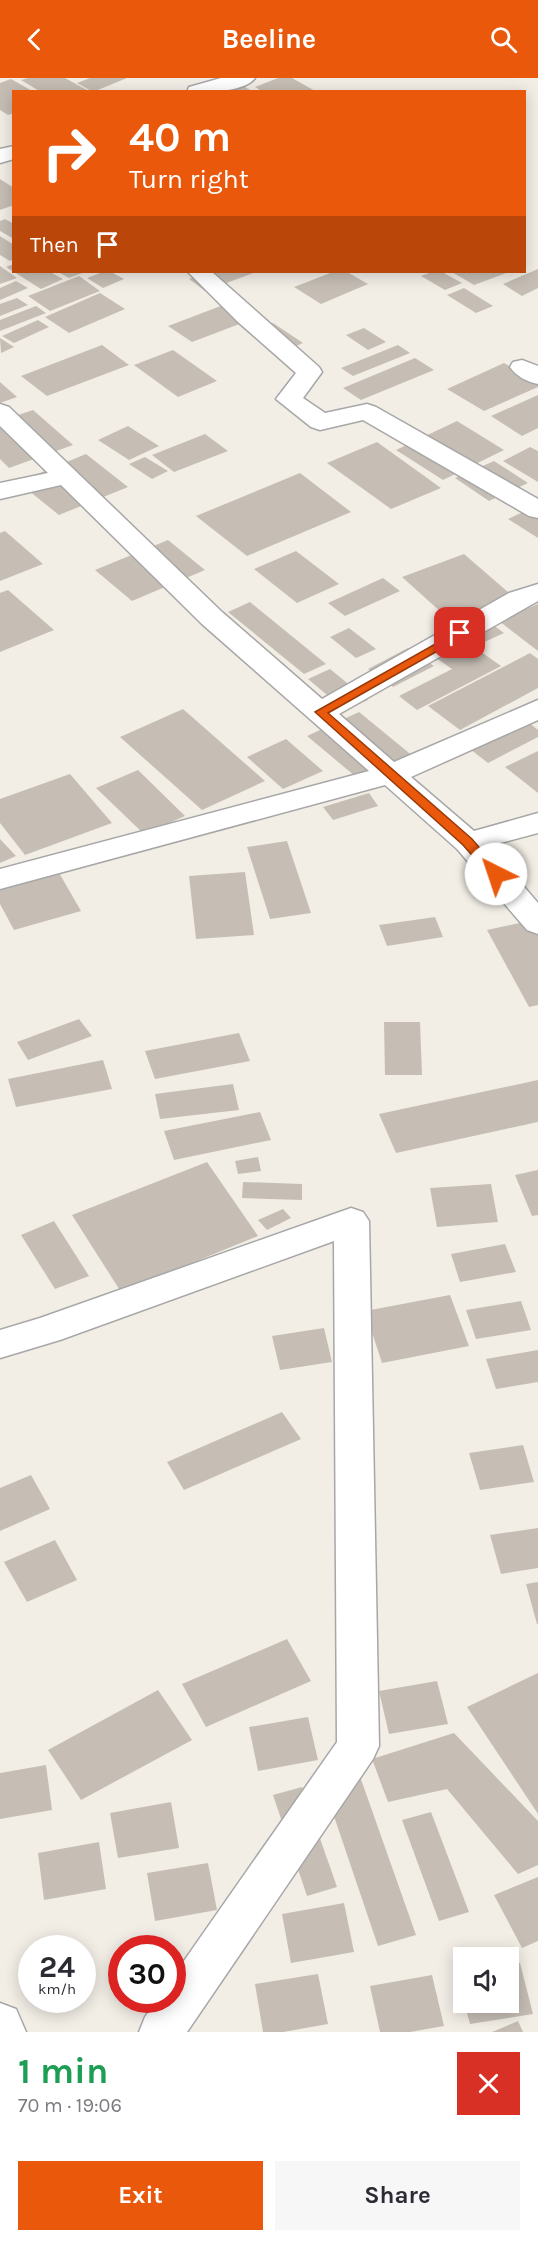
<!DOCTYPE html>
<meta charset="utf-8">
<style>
body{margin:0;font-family:Karla,sans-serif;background:#f7f7f7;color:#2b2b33;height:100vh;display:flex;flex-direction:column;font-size:22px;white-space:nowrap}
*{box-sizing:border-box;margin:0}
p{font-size:20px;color:#7c7c81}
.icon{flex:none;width:33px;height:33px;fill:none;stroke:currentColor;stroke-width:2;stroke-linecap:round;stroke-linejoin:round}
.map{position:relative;height:1954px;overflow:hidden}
.sheet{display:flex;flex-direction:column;background:#fff;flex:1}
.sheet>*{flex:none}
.banner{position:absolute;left:12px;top:12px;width:514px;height:183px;border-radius:0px;box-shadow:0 3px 15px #0003;background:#ea580c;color:#fff;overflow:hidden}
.controls{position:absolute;left:453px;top:1869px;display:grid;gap:12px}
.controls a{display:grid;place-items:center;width:66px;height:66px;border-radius:0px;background:#fff;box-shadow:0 3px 15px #0003;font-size:30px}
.speed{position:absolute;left:18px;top:1857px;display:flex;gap:12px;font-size:30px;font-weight:700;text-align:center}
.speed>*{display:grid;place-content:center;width:78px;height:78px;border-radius:50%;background:#fff;box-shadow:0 3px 15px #0003;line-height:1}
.speed small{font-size:15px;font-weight:400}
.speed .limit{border:9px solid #d22;background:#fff;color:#111}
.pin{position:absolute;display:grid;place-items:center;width:51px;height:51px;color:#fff;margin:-26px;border-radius:12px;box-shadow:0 3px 9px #0006}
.me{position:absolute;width:66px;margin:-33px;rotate:319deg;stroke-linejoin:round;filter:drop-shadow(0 0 4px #0008)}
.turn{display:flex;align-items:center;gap:21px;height:126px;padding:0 18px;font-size:27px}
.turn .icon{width:78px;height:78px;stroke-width:2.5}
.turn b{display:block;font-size:42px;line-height:51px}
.then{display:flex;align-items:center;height:57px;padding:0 18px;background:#0003;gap:12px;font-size:22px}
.round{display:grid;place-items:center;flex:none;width:63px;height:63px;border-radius:0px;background:#f7f7f7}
.head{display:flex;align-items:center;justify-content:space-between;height:102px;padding:0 18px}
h1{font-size:36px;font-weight:700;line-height:45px;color:#1e9e55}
.action{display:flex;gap:12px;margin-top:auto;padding:12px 18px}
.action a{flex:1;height:69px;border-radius:0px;background:#ea580c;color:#fff;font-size:24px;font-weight:700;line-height:69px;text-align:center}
.action a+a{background:#f7f7f7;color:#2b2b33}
header{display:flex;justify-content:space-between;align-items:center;height:78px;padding:0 18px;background:#ea580c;color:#fff;font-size:27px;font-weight:700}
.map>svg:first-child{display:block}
.building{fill:#c6beb5}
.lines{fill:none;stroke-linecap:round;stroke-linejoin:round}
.street-casing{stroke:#a7a7a7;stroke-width:3}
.street{fill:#fff;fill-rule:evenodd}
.route{fill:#ea580c;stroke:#983908;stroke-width:1.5}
</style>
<header><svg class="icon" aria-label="back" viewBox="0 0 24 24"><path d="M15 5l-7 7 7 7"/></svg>Beeline<svg class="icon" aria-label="search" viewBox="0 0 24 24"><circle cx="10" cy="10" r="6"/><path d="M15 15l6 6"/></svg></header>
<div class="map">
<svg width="538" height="1954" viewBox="0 0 538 1954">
<rect width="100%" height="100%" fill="#f2eee6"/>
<!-- building -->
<g class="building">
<path d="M28 0H65L87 12 41 14 21 2Z"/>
<path d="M90 0H127L93 14 77 5Z"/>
<path d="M278 0H292L317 14H263L255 9Z"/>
<path d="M11 1 34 14H14V35L8 37 0 32V5Z"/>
<path d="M236 4 254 14H214Z"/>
<path d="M0 101 14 110V127L0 132Z"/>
<path d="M5 141 14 146V161L0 153V143Z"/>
<path d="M0 158 14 167V181L10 183 0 177Z"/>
<path d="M14 186V194H50L63 201 41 211 6 189Z"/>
<path d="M0 188 17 200 0 206Z"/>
<path d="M538 191V210L522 218 503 206Z"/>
<path d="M58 194H85L69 200Z"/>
<path d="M103 194H111L124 201 103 210 87 200Z"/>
<path d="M209 194H256L205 213 189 201Z"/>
<path d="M333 194H347L368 206 321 226 294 209Z"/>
<path d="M432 194H442L462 205 445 212 421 198Z"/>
<path d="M452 194H509L474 207Z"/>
<path d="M79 198 100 213 50 233 28 218Z"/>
<path d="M16 203 28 210 0 222V210Z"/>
<path d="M464 210 493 228 476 235 447 217Z"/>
<path d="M100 215 125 231 69 255 45 239Z"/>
<path d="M17 220 28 227 0 238V226Z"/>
<path d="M226 226 250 242 192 264 168 248Z"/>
<path d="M36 228 46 235 0 253V242Z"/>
<path d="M38 242 49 249 14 265 2 258Z"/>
<path d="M273 245 303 265 285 273 255 252Z"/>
<path d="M364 250 386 264 368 272 346 257Z"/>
<path d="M0 260 14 269 1 275Z"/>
<path d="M102 267 129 287 47 318 21 298Z"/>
<path d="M398 267 410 275 353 298 341 290Z"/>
<path d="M173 272 217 303 178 319 134 287Z"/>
<path d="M415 280 434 292 361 322 343 310Z"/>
<path d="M504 285 538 305V309L484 333 447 311Z"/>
<path d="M0 304 17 319 0 325Z"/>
<path d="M538 317V350L522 358 491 338Z"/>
<path d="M33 332 73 367 9 390 0 381V343Z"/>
<path d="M457 343 504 372 443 402 396 372Z"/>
<path d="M128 348 159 368 129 382 98 362Z"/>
<path d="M205 356 228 373 174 394 152 377Z"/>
<path d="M377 364 441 410 391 431 327 385Z"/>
<path d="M530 369 538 373V404L503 383Z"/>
<path d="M86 376 128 409 59 437 18 404Z"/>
<path d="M145 379 168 393 152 401 129 386Z"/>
<path d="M494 383 528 405 489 423 455 400Z"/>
<path d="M300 395 351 434 247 478 196 438Z"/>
<path d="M538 427V460L508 441Z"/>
<path d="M5 453 43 486 0 503V455Z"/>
<path d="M168 462 205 492 132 523 95 492Z"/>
<path d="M296 473 339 506 297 525 254 491Z"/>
<path d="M464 476 515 520 452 544 402 499Z"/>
<path d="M383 500 400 513 345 538 328 525Z"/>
<path d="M8 512 54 552 0 574V515Z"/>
<path d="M250 524 326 586 304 596 228 534Z"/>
<path d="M538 526V573L499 543Z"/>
<path d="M485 541 504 555 480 566 461 552Z"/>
<path d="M349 550 376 571 356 580 330 559Z"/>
<path d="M453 554 501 588 417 632 399 618 452 591 422 570Z"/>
<path d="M408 570 434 588 393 609 368 591Z"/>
<path d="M530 575 538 581V610L460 652 428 628Z"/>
<path d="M330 591 368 622 345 632 308 601Z"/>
<path d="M183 631 265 703 202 732 120 659Z"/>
<path d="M359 634 414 679 361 703 307 658Z"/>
<path d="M522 639 538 652V659L488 685 466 668Z"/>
<path d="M286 661 323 693 283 711 247 679Z"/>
<path d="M538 673V715L505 689Z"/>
<path d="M138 692 185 738 144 756 96 710Z"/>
<path d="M70 696 112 745 25 777 0 745V721Z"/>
<path d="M369 715 378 728 333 742 323 729Z"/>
<path d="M0 761 16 778 0 785Z"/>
<path d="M287 763 311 835 270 841 247 769Z"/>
<path d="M58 793 81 833 14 852 0 826V809Z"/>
<path d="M245 794 254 857 196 861 189 798Z"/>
<path d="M435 839 443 859 387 868 379 847Z"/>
<path d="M538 841V927L529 929 487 852Z"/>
<path d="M79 941 92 958 28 982 17 964Z"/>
<path d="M384 944H420L422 997H385Z"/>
<path d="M239 955 250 983 155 1001 145 973Z"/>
<path d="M103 982 112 1011 16 1029 8 1001Z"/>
<path d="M538 1002V1044L396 1075 379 1036Z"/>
<path d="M233 1006 239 1032 160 1041 155 1016Z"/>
<path d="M260 1034 271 1062 174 1082 164 1053Z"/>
<path d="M258 1079 261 1093 238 1096 235 1083Z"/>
<path d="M207 1084 258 1158 121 1214 72 1137Z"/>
<path d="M538 1092V1137L532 1138 515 1097Z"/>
<path d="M243 1104 302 1106V1122L242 1120Z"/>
<path d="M491 1106 498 1144 437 1149 430 1110Z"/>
<path d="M283 1131 291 1140 267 1152 258 1142Z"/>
<path d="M54 1143 89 1198 55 1211 21 1157Z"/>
<path d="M505 1166 516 1194 460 1204 451 1176Z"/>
<path d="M450 1217 469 1268 382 1285 365 1233Z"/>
<path d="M521 1223 531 1252 476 1261 466 1232Z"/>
<path d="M324 1250 332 1284 280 1292 272 1258Z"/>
<path d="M538 1272V1304L496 1311 486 1281Z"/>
<path d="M282 1334 301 1361 184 1412 167 1384Z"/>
<path d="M523 1367 534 1404 480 1412 469 1375Z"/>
<path d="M31 1397 50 1431 0 1453V1410Z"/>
<path d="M538 1450V1490L501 1496 490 1457Z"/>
<path d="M55 1462 77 1502 27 1524 4 1484Z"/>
<path d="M538 1504V1546H537L526 1506Z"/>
<path d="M287 1561 311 1603 206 1649 182 1606Z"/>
<path d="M538 1595V1736L467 1629Z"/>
<path d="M437 1603 448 1646 389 1656 379 1613Z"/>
<path d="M158 1612 192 1662 81 1722 48 1672Z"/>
<path d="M308 1639 318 1682 258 1693 249 1649Z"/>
<path d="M454 1655 538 1743V1787L518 1796 447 1711 388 1724 372 1681Z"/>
<path d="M46 1687 52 1732 0 1741V1695Z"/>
<path d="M357 1690 416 1857 378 1868 321 1700Z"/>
<path d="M302 1709 337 1809 307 1818 273 1717Z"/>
<path d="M171 1724 179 1770 118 1780 110 1735Z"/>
<path d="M431 1734 469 1834 439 1843 402 1742Z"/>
<path d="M99 1764 106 1811 44 1822 38 1775Z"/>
<path d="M208 1785 217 1832 155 1843 147 1795Z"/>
<path d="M538 1799V1863L522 1870 494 1817Z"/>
<path d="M344 1825 354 1874 291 1885 282 1836Z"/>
<path d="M520 1885 533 1936 470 1946 464 1924H508V1887Z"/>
<path d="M464 1895V1919L463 1920 457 1896Z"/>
<path d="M318 1896 328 1946 283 1954H263L255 1906Z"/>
<path d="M432 1897 444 1948 410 1954H380L370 1908Z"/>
<path d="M518 1943 523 1954H492Z"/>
</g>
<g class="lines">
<defs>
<g id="street">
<path d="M221 0H255C244 15 204 14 187 14L189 9Z"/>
<path d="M14 68V81L0 85V71Z"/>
<path d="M188 194H212L319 289 322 294 303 320 325 335 367 326 376 329 538 421V440L529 438 363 342 320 352 311 349 276 321 296 295 238 244Z"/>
<path d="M522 282 538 288V306C527 304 516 298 510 289L513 284Z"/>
<path d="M0 326 9 329 222 534 322 621 509 515 538 506V523L339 636 394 684 538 622V642L411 699 474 753 538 735V755L489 768 538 825V856L527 852 457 771 385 707 0 811V791L369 693 202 546 61 407 0 421V405L48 395 0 348Z"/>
<path d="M351 1130 363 1134 369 1143 379 1668 373 1681 187 1954H139L145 1939 157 1922H172V1900L337 1664 334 1163 60 1262 0 1280V1252L40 1240Z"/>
<path d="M0 1925 16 1931 26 1954H0Z"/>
</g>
</defs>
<!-- street casing -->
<use href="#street" class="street-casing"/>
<!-- street -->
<use href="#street" class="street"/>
</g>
<!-- route -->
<path class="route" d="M460 552 464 553V558L328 635 472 761 502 796 496 801 491 799 463 767 315 634Z"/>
</svg>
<div class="controls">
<a><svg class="icon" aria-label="sound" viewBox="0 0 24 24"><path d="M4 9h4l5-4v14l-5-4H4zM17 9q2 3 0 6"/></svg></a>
</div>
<div class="speed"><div>24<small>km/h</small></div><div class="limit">30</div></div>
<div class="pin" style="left:460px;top:555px;background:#d93025"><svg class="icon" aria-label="arrive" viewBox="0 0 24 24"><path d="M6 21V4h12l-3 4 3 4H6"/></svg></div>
<svg class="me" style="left:496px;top:796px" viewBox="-20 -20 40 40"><circle r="19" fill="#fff"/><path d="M0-13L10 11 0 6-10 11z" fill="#ea580c"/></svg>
<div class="banner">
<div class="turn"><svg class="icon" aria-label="right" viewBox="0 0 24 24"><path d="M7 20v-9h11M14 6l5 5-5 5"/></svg><div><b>40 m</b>Turn right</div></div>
<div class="then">Then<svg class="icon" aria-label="arrive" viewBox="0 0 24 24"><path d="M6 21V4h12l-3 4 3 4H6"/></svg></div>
</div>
</div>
<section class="sheet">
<div class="head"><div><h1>1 min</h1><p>70 m · 19:06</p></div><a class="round" style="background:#d93025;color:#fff"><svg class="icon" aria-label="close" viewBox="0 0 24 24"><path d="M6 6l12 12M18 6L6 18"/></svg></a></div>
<div class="action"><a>Exit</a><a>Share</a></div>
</section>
